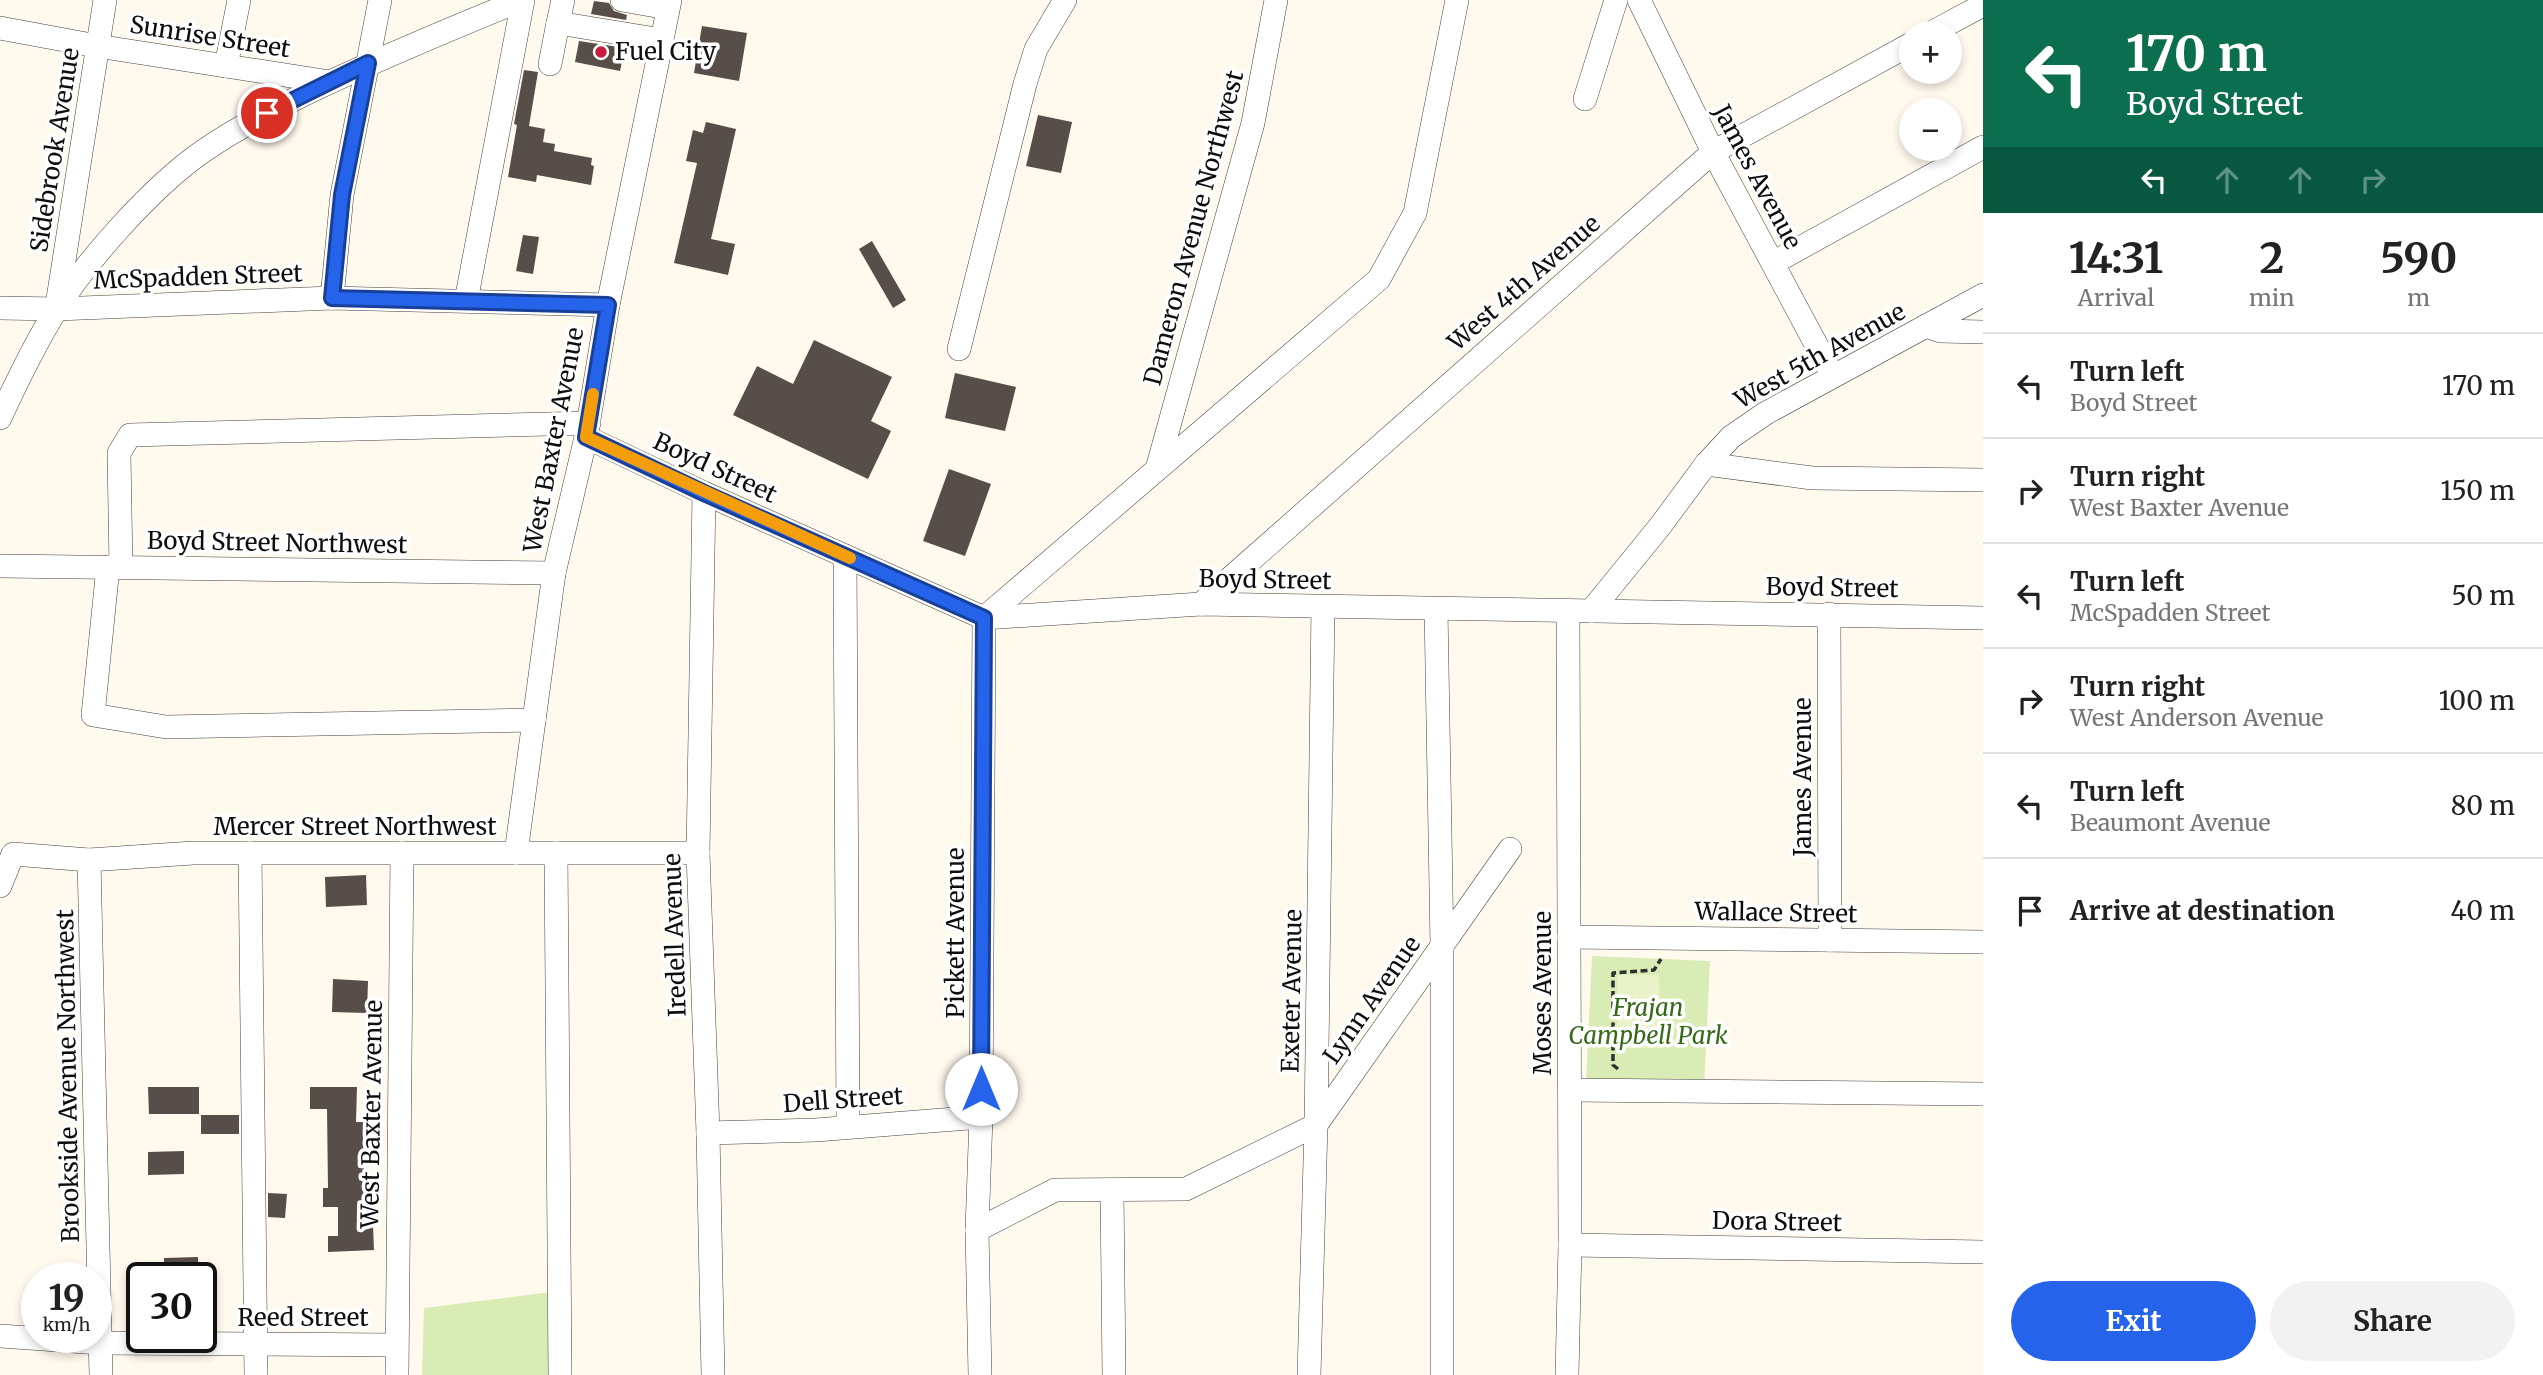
<!DOCTYPE html>
<meta charset="utf-8">
<style>
body{margin:0;font-family:Merriweather,serif;background:#f2f2f2;color:#222;height:100vh;display:flex;flex-direction:column;font-size:26px;white-space:nowrap}
*{box-sizing:border-box;margin:0}
p{font-size:23px;color:#767676}
.icon{flex:none;width:38px;height:38px;fill:none;stroke:currentColor;stroke-width:2;stroke-linecap:round;stroke-linejoin:round}
.map{position:relative;flex:1;overflow:hidden}
.drawer{display:flex;flex-direction:column;background:#fff;width:560px}
.drawer>*{flex:none}
.top-card{background:#0b6e4f;color:#fff;overflow:hidden}
.buttons{position:absolute;left:1899px;top:21px;display:grid;gap:14px}
.buttons a{display:grid;place-items:center;width:63px;height:63px;border-radius:50%;background:#fff;box-shadow:0 4px 10px #0003;font-size:35px}
.speed{position:absolute;left:21px;top:1262px;display:flex;gap:14px;font-size:35px;font-weight:700;text-align:center}
.speed>*{display:grid;place-content:center;width:91px;height:91px;border-radius:50%;background:#fff;box-shadow:0 4px 10px #0003;line-height:1}
.speed small{font-size:18px;font-weight:400}
.speed .limit{border:4px solid #111;border-radius:10px;background:#fff;color:#111}
.pin{position:absolute;display:grid;place-items:center;width:60px;height:60px;color:#fff;margin:-30px;border:4px solid #fff;border-radius:50%;box-shadow:0 2px 7px #0007}
.me{position:absolute;width:77px;margin:-38px;rotate:0deg;stroke-linejoin:round;filter:drop-shadow(0 0 5px #0008)}
.turn{display:flex;align-items:center;gap:24px;height:147px;padding:0 28px;font-size:32px}
.turn .icon{width:91px;height:91px;stroke-width:2.5}
.turn b{display:block;font-size:49px;line-height:60px}
.lanes{display:flex;align-items:center;height:66px;padding:0 28px;background:#0003;justify-content:center;gap:35px;direction:ltr}
.lanes .off{opacity:.35}
.eta{display:flex;justify-content:space-evenly;align-items:center;height:119px;text-align:center}
.eta b{font-size:42px;font-weight:700;line-height:49px}
.action{display:flex;gap:14px;margin-top:auto;padding:14px 28px}
.action a{flex:1;height:80px;border-radius:42px;background:#2563eb;color:#fff;font-size:28px;font-weight:700;line-height:80px;text-align:center}
.action a+a{background:#f2f2f2;color:#222}
ul{padding:0;list-style:none}
li{display:flex;align-items:center;gap:21px;height:105px;padding:0 28px;border-top:2px solid #e0e0e0}
li div{flex:1}
li b{display:block;font-size:26px}
li em{font-style:normal}
main{display:flex;flex:1;min-height:0}
.map>svg:first-child{display:block}
.green{fill:#daecb5}
.pitch{fill:#eaf3c8}
.building{fill:#574d49}
.lines{fill:none;stroke-linecap:round;stroke-linejoin:round}
.minor-casing{stroke:#414141;stroke-width:24}
.path{stroke:#303030;stroke-width:3.5;stroke-dasharray:7 3.5;stroke-linecap:butt}
.minor{stroke:#fff;stroke-width:23}
.route-casing{stroke:#184099;stroke-width:18}
.route{stroke:#2563eb;stroke-width:12}
.slow{stroke:#f59e0b;stroke-width:12}
.poi-dot{fill:#c71c3d;stroke:#fff;stroke-width:2.5}
.labels{text-anchor:middle;stroke-width:7;stroke-linejoin:round;paint-order:stroke}
.street-label{font-size:24px;fill:#0e0e0e;stroke:#fff}
.poi-label{font-size:24px;fill:#0e0e0e;stroke:#fff;text-anchor:start}
.park-label{font-size:24px;font-style:italic;fill:#366a19;stroke:#fff}
</style>
<main>
<div class="map">
<svg width="1983" height="1375" viewBox="0 0 1983 1375">
<rect width="100%" height="100%" fill="#fff9ee"/>
<!-- green -->
<g class="green">
<path d="M1592 956 1710 961 1704 1088 1586 1083Z"/>
<path d="M552 1292 555 1375H422L424 1308Z"/>
</g>
<!-- pitch -->
<path class="pitch" d="M1617 975H1659L1660 1048H1617Z"/>
<!-- building -->
<g class="building">
<path d="M594 1 609 3 614 11 627 15 626 20 591 14Z"/>
<path d="M702 26 747 33 739 81 694 73Z"/>
<path d="M579 41 625 48 620 71 575 62Z"/>
<path d="M524 70 538 72 529 126 545 129 543 142 555 144 554 151 592 158 591 165 594 166 591 185 537 175 536 182 508 177 517 125 514 124Z"/>
<path d="M1038 115 1072 122 1061 173 1026 166Z"/>
<path d="M706 122 736 129 711 239 735 244 728 275 674 263 697 163 686 161 693 130 703 133Z"/>
<path d="M523 235 539 237 533 274 516 271Z"/>
<path d="M872 241 906 300 893 308 859 249Z"/>
<path d="M814 340 892 377 871 421 891 431 868 479 733 415 757 366 793 384Z"/>
<path d="M955 373 1016 387 1005 431 945 418Z"/>
<path d="M949 469 991 484 965 556 923 541Z"/>
<path d="M366 875 367 905 326 907 325 877Z"/>
<path d="M333 979 368 981 367 1013 332 1012Z"/>
<path d="M148 1087H199V1114H149Z"/>
<path d="M310 1087H357L356 1122H363L364 1187H369L370 1226 373 1225 374 1250 328 1252V1236H338V1207H323V1188H328L327 1109H310Z"/>
<rect x="201" y="1115" width="38" height="19"/>
<path d="M184 1151V1174L148 1175V1152Z"/>
<path d="M268 1193 287 1194 285 1218 268 1217Z"/>
<path d="M198 1257V1278H164V1258Z"/>
</g>
<g class="lines">
<defs>
<g id="minor">
<path d="M563 0 558 23 662 40"/>
<path d="M622 0 668 8"/>
<path d="M1639 0 1713 152 1833 376"/>
<path d="M0 28 97 46 330 82"/>
<path d="M1931 33 1983 5"/>
<path d="M550 64 558 23"/>
<path d="M226 66 239 0"/>
<path d="M1585 99 1616 0"/>
<path d="M1773 263 1983 147"/>
<path d="M332 298 342 195 380 0"/>
<path d="M466 301 523 0"/>
<path d="M57 305 105 0"/>
<path d="M0 308 57 309 332 298 608 305"/>
<path d="M1926 326 1941 331 1983 332"/>
<path d="M959 349 1025 84 1036 49 1065 0"/>
<path d="M0 418C17 381 35 344 56 310 86 261 146 195 191 160 228 132 269 112 311 91 380 58 450 29 521 0"/>
<path d="M586 437 704 493 984 618 1201 604 1983 618"/>
<path d="M1706 464 1812 478 1983 480"/>
<path d="M1157 469 1253 123 1276 0"/>
<path d="M704 493 698 853 708 1133 713 1375"/>
<path d="M845 556 848 1127"/>
<path d="M0 566 554 573"/>
<path d="M108 567 93 715 166 727 534 720"/>
<path d="M121 567 119 453 130 435 589 423"/>
<path d="M1201 604 1713 152 1911 44"/>
<path d="M1436 609 1442 946V1375"/>
<path d="M1591 611 1661 525 1706 464 1731 437 1766 413 1983 295"/>
<path d="M1829 614 1830 940"/>
<path d="M250 853 256 1375"/>
<path d="M516 853 554 573 586 437 608 305 670 0"/>
<path d="M556 853 560 1375"/>
<path d="M89 860 101 1375"/>
<path d="M0 886 13 854 89 860 193 853H698"/>
<path d="M1569 937 1983 942"/>
<path d="M1570 1090 1983 1094"/>
<path d="M708 1133 816 1130 981 1117"/>
<path d="M1112 1190 1114 1375"/>
<path d="M977 1230 1055 1190 1186 1189 1316 1125 1510 849"/>
<path d="M1570 1245 1983 1252"/>
<path d="M0 1336 100 1343 395 1345"/>
<path d="M397 1375 402 853"/>
<path d="M980 1375 977 1230 981 1117 984 618 1379 279 1415 213 1457 0"/>
<path d="M1309 1375 1316 1125 1323 607"/>
<path d="M1567 1375 1570 1245 1568 611"/>
</g>
</defs>
<!-- minor casing -->
<use href="#minor" class="minor-casing"/>
<!-- path -->
<path class="path" d="M1618 1069 1613 1065V973L1654 970 1661 959"/>
<!-- minor -->
<use href="#minor" class="minor"/>
</g>
<g class="lines">
<defs>
<path id="route" d="M267 113 368 63 342 195 332 298 608 305 586 437 704 493 984 618 981 1089"/>
</defs>
<!-- route casing -->
<use href="#route" class="route-casing"/>
<!-- route -->
<use href="#route" class="route"/>
<!-- slow -->
<path class="slow" d="M593 394 586 437 850 558"/>
</g>
<!-- markers -->
<circle class="poi-dot" cx="601" cy="52" r="7"/>
<g class="labels">
<!-- street labels -->
<g class="street-label">
<text transform="translate(210 37) rotate(9)" y="8">Sunrise Street</text>
<text transform="translate(55 150) rotate(-81)" y="8">Sidebrook Avenue</text>
<text transform="translate(1757 177) rotate(62)" y="8">James Avenue</text>
<text transform="translate(1194 228) rotate(-75)" y="8">Dameron Avenue Northwest</text>
<text transform="translate(198 277) rotate(-2)" y="8">McSpadden Street</text>
<text transform="translate(1524 283) rotate(-41)" y="8">West 4th Avenue</text>
<text transform="translate(1820 356) rotate(-29)" y="8">West 5th Avenue</text>
<text transform="translate(554 440) rotate(-79)" y="8">West Baxter Avenue</text>
<text transform="translate(715 468) rotate(25)" y="8">Boyd Street</text>
<text transform="translate(277 543) rotate(1)" y="8">Boyd Street Northwest</text>
<text transform="translate(1265 580) rotate(1)" y="8">Boyd Street</text>
<text transform="translate(1832 588) rotate(1)" y="8">Boyd Street</text>
<text transform="translate(1803 777) rotate(-90)" y="8">James Avenue</text>
<text x="355" y="835">Mercer Street Northwest</text>
<text transform="translate(1776 913) rotate(1)" y="8">Wallace Street</text>
<text transform="translate(956 933) rotate(-90)" y="8">Pickett Avenue</text>
<text transform="translate(675 935) rotate(-92)" y="8">Iredell Avenue</text>
<text transform="translate(1292 991) rotate(-89)" y="8">Exeter Avenue</text>
<text transform="translate(1543 993) rotate(-90)" y="8">Moses Avenue</text>
<text transform="translate(1372 1000) rotate(-55)" y="8">Lynn Avenue</text>
<text transform="translate(68 1076) rotate(-91)" y="8">Brookside Avenue Northwest</text>
<text transform="translate(843 1100) rotate(-4)" y="8">Dell Street</text>
<text transform="translate(372 1114) rotate(-89)" y="8">West Baxter Avenue</text>
<text transform="translate(1777 1222) rotate(1)" y="8">Dora Street</text>
<text x="303" y="1326">Reed Street</text>
</g>
<!-- poi labels -->
<g class="poi-label">
<text x="615" y="60">Fuel City</text>
</g>
<!-- park labels -->
<g class="park-label">
<text x="1648" y="1016">Frajan<tspan x="1648" dy="28">Campbell Park</tspan></text>
</g>
</g>
</svg>
<div class="buttons">
<a>+</a>
<a>−</a>
</div>
<div class="speed"><div>19<small>km/h</small></div><div class="limit">30</div></div>
<div class="pin" style="left:267px;top:113px;background:#d93025"><svg class="icon" aria-label="arrive" viewBox="0 0 24 24"><path d="M6 21V4h12l-3 4 3 4H6"/></svg></div>
<svg class="me" style="left:981px;top:1089px" viewBox="-20 -20 40 40"><circle r="19" fill="#fff"/><path d="M0-13L10 11 0 6-10 11z" fill="#2563eb"/></svg>
</div>
<section class="drawer">
<div class="top-card">
<div class="turn"><svg class="icon" aria-label="left" viewBox="0 0 24 24"><path d="M17 20v-9H6M10 6l-5 5 5 5"/></svg><div><b>170 m</b>Boyd Street</div></div>
<div class="lanes"><svg class="icon" aria-label="left" viewBox="0 0 24 24"><path d="M17 20v-9H6M10 6l-5 5 5 5"/></svg><svg class="icon off" aria-label="ahead" viewBox="0 0 24 24"><path d="M12 20V5M6 11l6-6 6 6"/></svg><svg class="icon off" aria-label="ahead" viewBox="0 0 24 24"><path d="M12 20V5M6 11l6-6 6 6"/></svg><svg class="icon off" aria-label="right" viewBox="0 0 24 24"><path d="M7 20v-9h11M14 6l5 5-5 5"/></svg></div>
</div>
<div class="eta">
<div><b>14:31</b><p>Arrival</p></div>
<div><b>2</b><p>min</p></div>
<div><b>590</b><p>m</p></div>
</div>
<ul>
<li><svg class="icon" aria-label="left" viewBox="0 0 24 24"><path d="M17 20v-9H6M10 6l-5 5 5 5"/></svg><div><b>Turn left</b><p>Boyd Street</p></div><em>170 m</em></li>
<li><svg class="icon" aria-label="right" viewBox="0 0 24 24"><path d="M7 20v-9h11M14 6l5 5-5 5"/></svg><div><b>Turn right</b><p>West Baxter Avenue</p></div><em>150 m</em></li>
<li><svg class="icon" aria-label="left" viewBox="0 0 24 24"><path d="M17 20v-9H6M10 6l-5 5 5 5"/></svg><div><b>Turn left</b><p>McSpadden Street</p></div><em>50 m</em></li>
<li><svg class="icon" aria-label="right" viewBox="0 0 24 24"><path d="M7 20v-9h11M14 6l5 5-5 5"/></svg><div><b>Turn right</b><p>West Anderson Avenue</p></div><em>100 m</em></li>
<li><svg class="icon" aria-label="left" viewBox="0 0 24 24"><path d="M17 20v-9H6M10 6l-5 5 5 5"/></svg><div><b>Turn left</b><p>Beaumont Avenue</p></div><em>80 m</em></li>
<li><svg class="icon" aria-label="arrive" viewBox="0 0 24 24"><path d="M6 21V4h12l-3 4 3 4H6"/></svg><div><b>Arrive at destination</b></div><em>40 m</em></li>
</ul>
<div class="action"><a>Exit</a><a>Share</a></div>
</section>
</main>
